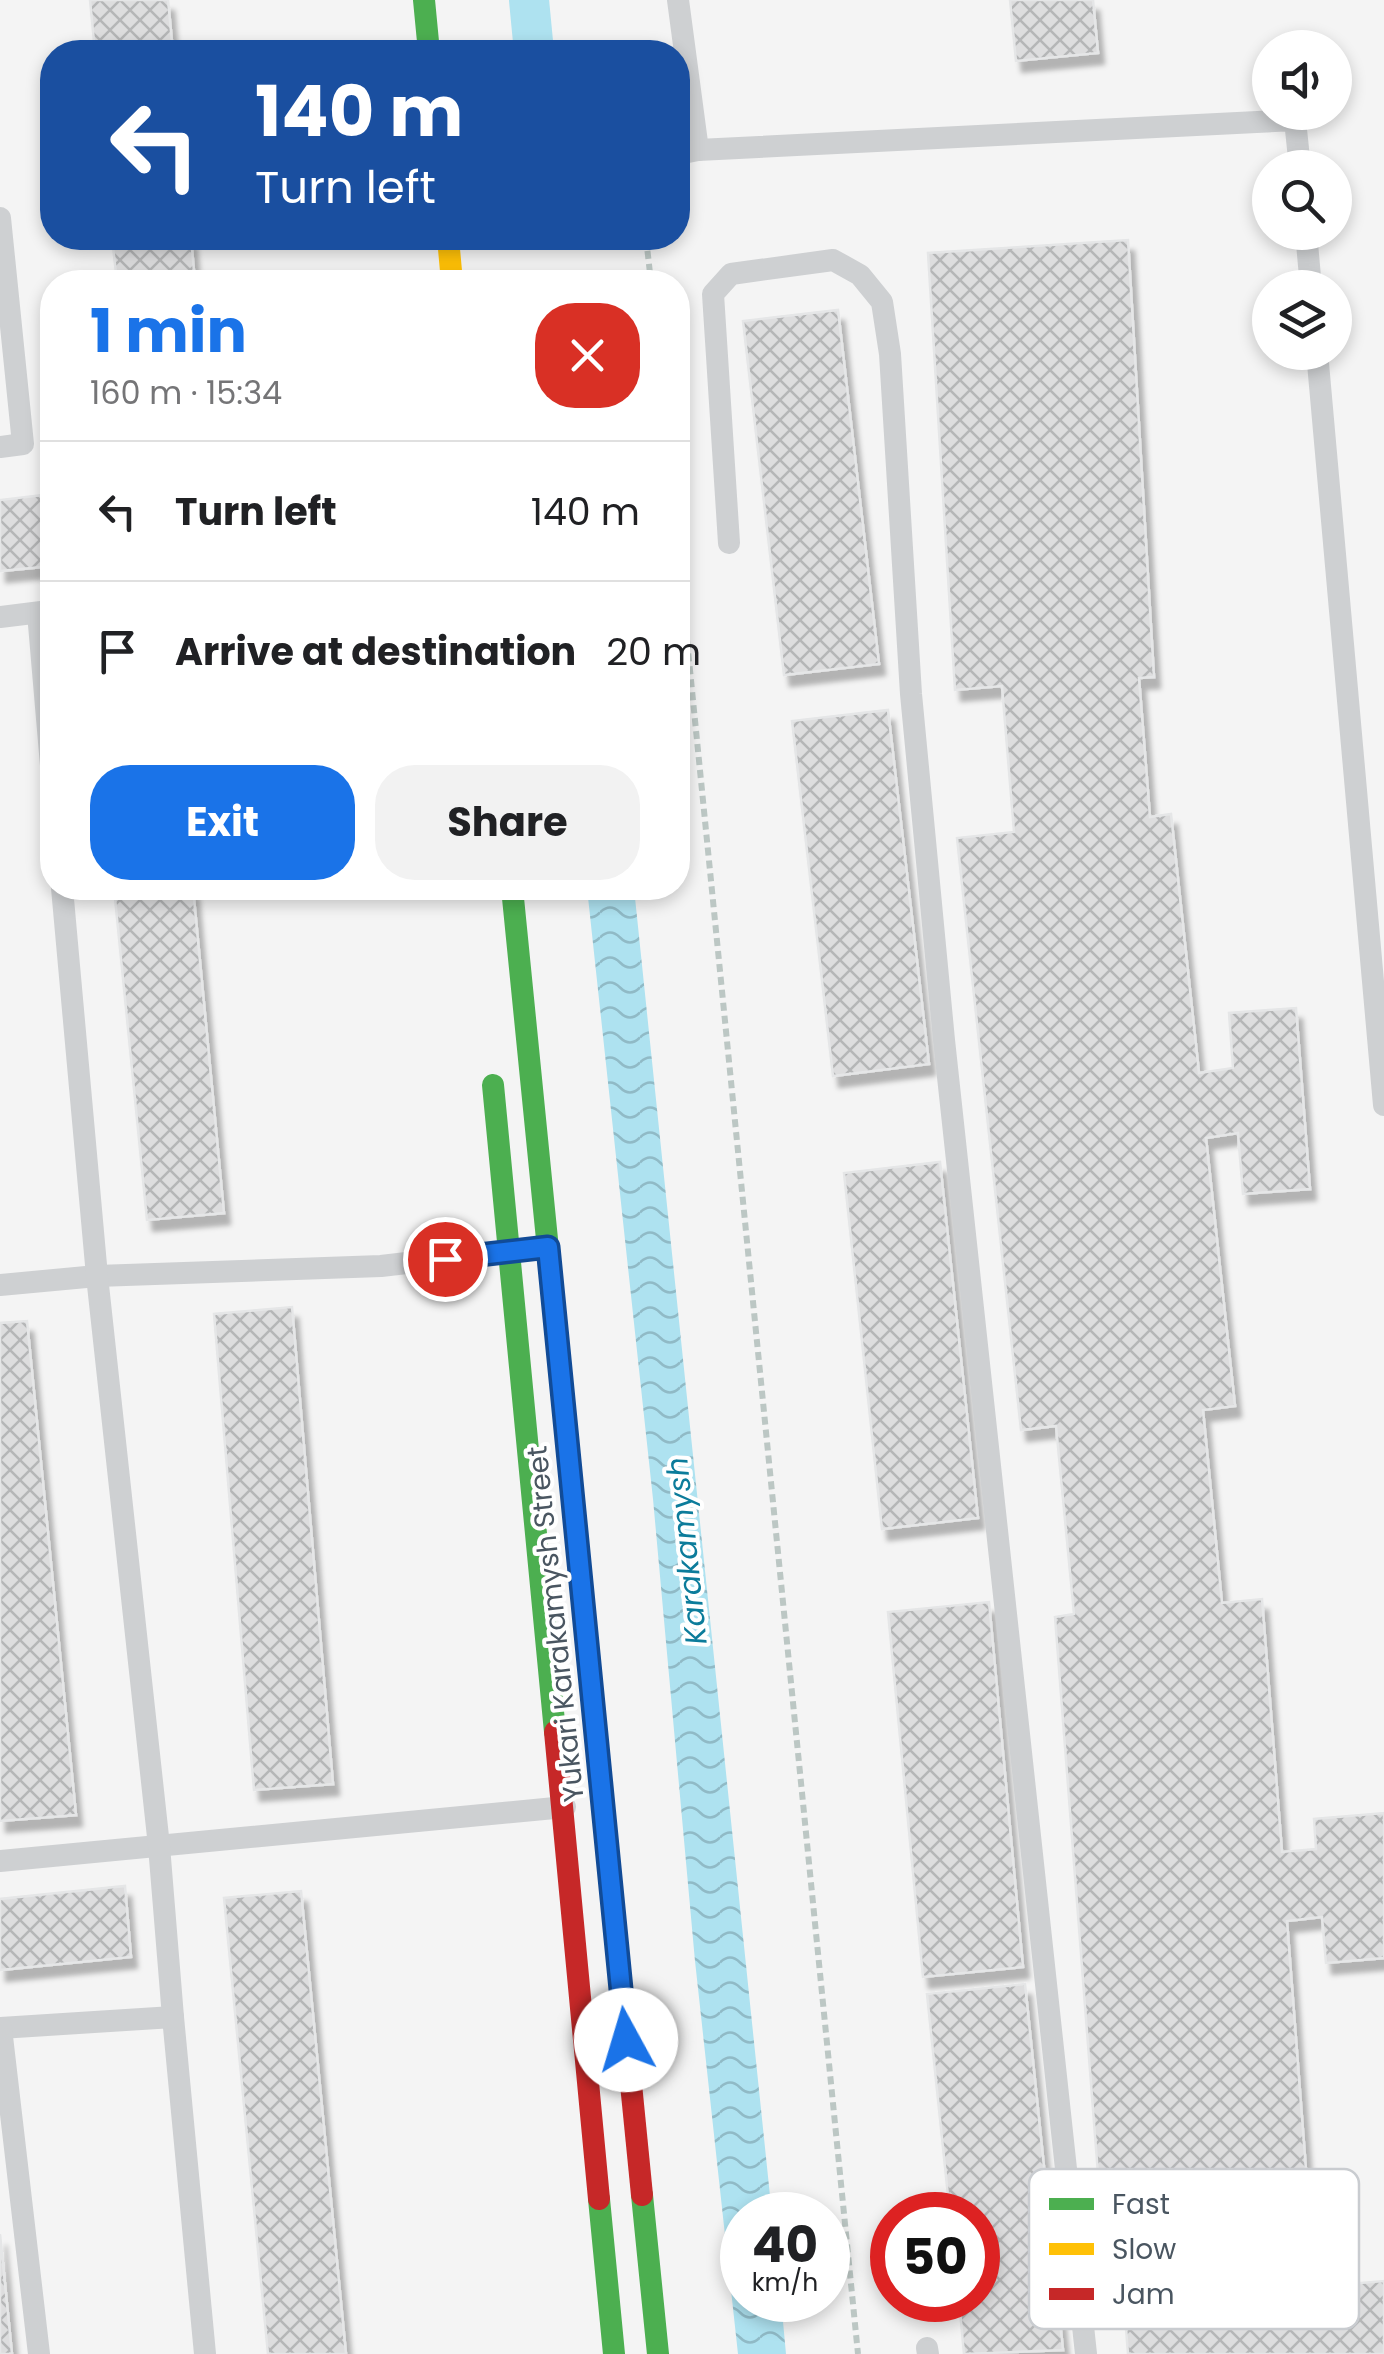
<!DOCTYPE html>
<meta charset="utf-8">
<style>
body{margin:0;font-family:Poppins,sans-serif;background:#f2f2f2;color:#202124;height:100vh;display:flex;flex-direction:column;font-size:38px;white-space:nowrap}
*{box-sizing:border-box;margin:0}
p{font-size:32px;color:#757577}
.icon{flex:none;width:55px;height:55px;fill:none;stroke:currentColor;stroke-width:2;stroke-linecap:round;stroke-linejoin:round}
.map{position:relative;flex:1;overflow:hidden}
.sheet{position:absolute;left:40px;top:270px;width:650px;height:630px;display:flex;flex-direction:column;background:#fff;border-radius:40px;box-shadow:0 5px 15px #0003}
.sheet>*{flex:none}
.guide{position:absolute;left:40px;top:40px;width:650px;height:210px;border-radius:40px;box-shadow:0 5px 15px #0003;background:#1a4fa0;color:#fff;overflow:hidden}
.fabs{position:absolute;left:1252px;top:30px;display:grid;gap:20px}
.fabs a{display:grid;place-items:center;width:100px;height:100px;border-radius:50%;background:#fff;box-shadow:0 5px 15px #0003;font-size:50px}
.speed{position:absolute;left:720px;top:2192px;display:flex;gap:20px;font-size:50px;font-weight:700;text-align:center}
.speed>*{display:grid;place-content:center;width:130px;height:130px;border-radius:50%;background:#fff;box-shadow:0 5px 15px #0003;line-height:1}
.speed small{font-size:25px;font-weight:400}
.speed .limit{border:15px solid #d22;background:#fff;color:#111}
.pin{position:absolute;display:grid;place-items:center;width:85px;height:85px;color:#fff;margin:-42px;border:5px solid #fff;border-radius:50%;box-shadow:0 2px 10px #0007}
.me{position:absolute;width:110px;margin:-55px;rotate:354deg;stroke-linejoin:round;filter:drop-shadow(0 0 8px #0008)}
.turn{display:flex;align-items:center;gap:35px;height:210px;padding:0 50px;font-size:45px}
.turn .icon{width:130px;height:130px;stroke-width:2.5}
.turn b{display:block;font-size:70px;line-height:85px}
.round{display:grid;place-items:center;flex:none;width:105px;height:105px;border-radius:40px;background:#f2f2f2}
.summary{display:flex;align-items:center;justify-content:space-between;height:170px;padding:0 50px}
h1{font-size:60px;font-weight:700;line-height:75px;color:#1a73e8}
.cta{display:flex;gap:20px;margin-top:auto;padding:20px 50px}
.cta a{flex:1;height:115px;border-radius:40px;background:#1a73e8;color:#fff;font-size:40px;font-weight:700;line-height:115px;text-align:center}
.cta a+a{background:#f2f2f2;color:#202124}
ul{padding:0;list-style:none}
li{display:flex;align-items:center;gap:30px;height:140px;padding:0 50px;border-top:2px solid #e0e0e0}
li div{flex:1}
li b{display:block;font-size:38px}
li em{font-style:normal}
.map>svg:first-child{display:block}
.water{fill:url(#water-waves)}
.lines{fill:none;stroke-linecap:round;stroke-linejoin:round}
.canal{stroke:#aee2f0;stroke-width:40}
.building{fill:url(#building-cross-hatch);stroke:#e5e6e7;stroke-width:2.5;filter:url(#shadow)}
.path{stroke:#bcc7c4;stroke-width:6;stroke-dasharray:8 5;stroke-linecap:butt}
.lane{stroke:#ced0d2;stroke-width:22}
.fast{stroke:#4caf50;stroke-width:22}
.slow{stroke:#ffc107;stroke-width:22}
.jam{stroke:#c62828;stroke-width:22}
.route-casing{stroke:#114b97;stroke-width:25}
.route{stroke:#1a73e8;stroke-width:18}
.labels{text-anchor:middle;stroke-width:8;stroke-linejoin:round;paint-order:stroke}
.street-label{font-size:28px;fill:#4a5661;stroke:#fff}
.water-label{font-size:30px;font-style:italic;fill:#0c7c9b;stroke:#fff}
.key{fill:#fff;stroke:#c9ccd0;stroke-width:2.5}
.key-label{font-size:28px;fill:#4a5661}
</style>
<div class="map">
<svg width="1384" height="2354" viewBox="0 0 1384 2354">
<defs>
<pattern id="water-waves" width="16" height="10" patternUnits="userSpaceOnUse" patternTransform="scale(2.5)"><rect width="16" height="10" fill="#aee2f0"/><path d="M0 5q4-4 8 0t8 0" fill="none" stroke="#90bac6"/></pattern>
<pattern id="building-cross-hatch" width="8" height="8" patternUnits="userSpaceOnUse" patternTransform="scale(2.5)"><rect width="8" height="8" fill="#ddddde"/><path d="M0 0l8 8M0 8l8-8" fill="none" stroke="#b5b6b7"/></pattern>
<filter id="shadow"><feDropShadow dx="6" dy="11" stdDeviation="2.5" flood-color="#0004"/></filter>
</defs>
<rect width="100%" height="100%" fill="#f4f4f4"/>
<!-- water -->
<path class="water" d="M587 888H634L772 2215H742V2300H781L786 2354H738L695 1961 653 1499Z"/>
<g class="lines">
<!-- canal -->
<path class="canal" d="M529 0 534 52"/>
</g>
<!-- building -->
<g class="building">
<path d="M90 0H168L173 52H95Z"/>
<path d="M1010 0H1093L1098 53 1016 61Z"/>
<path d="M112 238H191L195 282H117Z"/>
<path d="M1128 240 1154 677 1139 678 1150 817 1171 814 1199 1073 1233 1068 1229 1013 1296 1008 1310 1189 1243 1194 1238 1133 1206 1138 1235 1406 1203 1410 1222 1603 1262 1599 1282 1852 1316 1849 1314 1819 1384 1813V1958L1326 1963 1322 1917 1287 1921 1307 2183 1277 2186 1287 2289 1384 2281V2354H1128L1124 2302 1140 2300 1130 2197 1100 2200 1055 1617 1074 1614 1056 1426 1021 1430 957 838 1014 832 1002 686 955 690 928 253Z"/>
<path d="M838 310 879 664 784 675 743 321Z"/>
<path d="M52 494V566L0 571V500Z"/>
<path d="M888 710 929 1064 833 1076 792 721Z"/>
<path d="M114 888H193L224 1213 147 1220Z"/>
<path d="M940 1162 978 1518 882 1529 844 1173Z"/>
<path d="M292 1307 333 1784 254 1790 214 1314Z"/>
<path d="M27 1321 76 1815 0 1821V1323Z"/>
<path d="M989 1602 1023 1967 923 1977 888 1612Z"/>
<path d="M125 1886 131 1957 0 1970V1899Z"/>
<path d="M301 1891 346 2354H268L224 1898Z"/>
<path d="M1025 1984 1063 2350 964 2354 959 2300H978V2215H950L927 1994Z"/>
<path d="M0 2234 12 2354H0Z"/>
</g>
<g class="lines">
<!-- path -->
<g class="path">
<path d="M646 238 651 282"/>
<path d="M678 550 858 2354"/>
</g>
<!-- lane -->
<g class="lane">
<path d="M678 0 698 150"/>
<path d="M678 154 698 150 1295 120 1300 168"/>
<path d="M0 218 23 444 0 447"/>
<path d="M1306 232 1311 288"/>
<path d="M1317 352 1384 1105"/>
<path d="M729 543 713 294 731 274 833 260 860 275 882 302 890 354 911 694 944 1040 1086 2354"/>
<path d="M38 613 52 777"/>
<path d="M0 617 49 611"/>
<path d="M0 1285 97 1276 381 1266 510 1251"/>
<path d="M0 1861 565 1807"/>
<path d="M173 2017 205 2354"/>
<path d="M0 2028 173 2017 159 1846 97 1276 62 888"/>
<path d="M1 2028 39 2354"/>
<path d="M927 2348 928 2354"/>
</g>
<!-- fast -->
<g class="fast">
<path d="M424 0 429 52"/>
<path d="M512 888 598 1751"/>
<path d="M493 1085 555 1732"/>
<path d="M642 2195 658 2354"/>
<path d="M599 2199 614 2354"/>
</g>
<!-- slow -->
<path class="slow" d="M448 238 452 282"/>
<!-- jam -->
<g class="jam">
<path d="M555 1732 599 2199"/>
<path d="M598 1751 642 2195"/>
</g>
</g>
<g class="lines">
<defs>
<path id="route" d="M445 1259 548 1247 626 2040"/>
</defs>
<!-- route casing -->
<use href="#route" class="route-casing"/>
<!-- route -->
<use href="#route" class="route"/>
</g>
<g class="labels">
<!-- street labels -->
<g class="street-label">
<text transform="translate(555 1624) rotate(-96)" y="10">Yukari Karakamysh Street</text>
</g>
<!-- water labels -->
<g class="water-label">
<text transform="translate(687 1551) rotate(-96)" y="10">Karakamysh</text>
</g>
</g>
<!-- legend -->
<rect x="1029" y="2169" width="330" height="160" rx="15" class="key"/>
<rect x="1049" y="2198" width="45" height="12" fill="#4caf50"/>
<rect x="1049" y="2243" width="45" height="12" fill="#ffc107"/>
<rect x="1049" y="2288" width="45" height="12" fill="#c62828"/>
<g class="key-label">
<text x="1112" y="2214">Fast</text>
<text x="1112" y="2259">Slow</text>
<text x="1112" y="2304">Jam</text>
</g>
</svg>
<div class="fabs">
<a><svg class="icon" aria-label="sound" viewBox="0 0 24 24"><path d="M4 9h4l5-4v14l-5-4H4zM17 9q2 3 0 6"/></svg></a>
<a><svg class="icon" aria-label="search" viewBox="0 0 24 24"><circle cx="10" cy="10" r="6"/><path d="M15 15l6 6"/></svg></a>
<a><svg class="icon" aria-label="layers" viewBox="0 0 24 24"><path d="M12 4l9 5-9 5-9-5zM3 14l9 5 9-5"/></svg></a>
</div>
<div class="speed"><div>40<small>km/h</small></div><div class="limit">50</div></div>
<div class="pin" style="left:445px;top:1259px;background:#d93025"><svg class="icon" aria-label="arrive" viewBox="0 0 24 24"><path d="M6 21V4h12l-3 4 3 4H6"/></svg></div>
<svg class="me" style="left:626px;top:2040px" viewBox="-20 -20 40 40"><circle r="19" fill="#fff"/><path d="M0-13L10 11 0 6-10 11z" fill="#1a73e8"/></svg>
<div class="guide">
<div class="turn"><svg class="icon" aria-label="left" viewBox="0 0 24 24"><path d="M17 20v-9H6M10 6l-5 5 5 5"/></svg><div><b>140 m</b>Turn left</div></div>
</div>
<section class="sheet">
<div class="summary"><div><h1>1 min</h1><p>160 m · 15:34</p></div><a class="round" style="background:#d93025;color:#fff"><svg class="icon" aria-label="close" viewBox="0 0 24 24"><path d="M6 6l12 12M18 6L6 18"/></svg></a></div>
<ul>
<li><svg class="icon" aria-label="left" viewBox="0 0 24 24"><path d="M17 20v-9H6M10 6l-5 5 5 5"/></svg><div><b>Turn left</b></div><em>140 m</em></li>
<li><svg class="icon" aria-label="arrive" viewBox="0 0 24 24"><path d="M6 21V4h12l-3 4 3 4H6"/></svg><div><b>Arrive at destination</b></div><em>20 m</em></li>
</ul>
<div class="cta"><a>Exit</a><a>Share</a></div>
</section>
</div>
